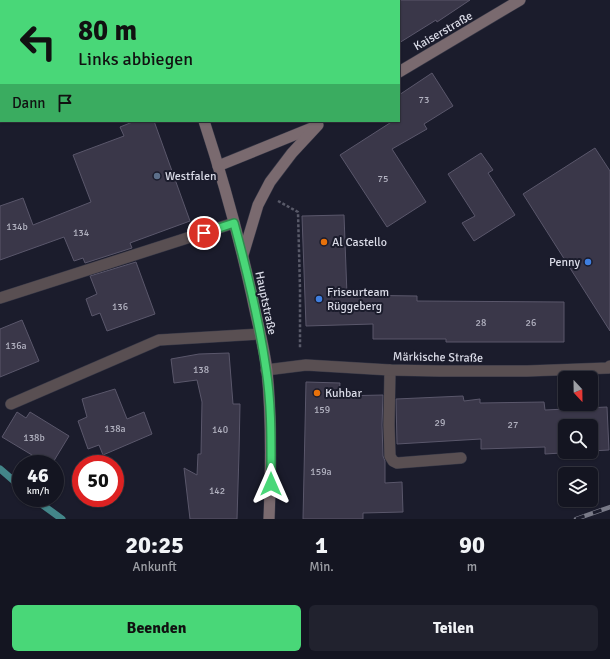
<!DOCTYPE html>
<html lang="de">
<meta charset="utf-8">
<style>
body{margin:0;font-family:Signika,sans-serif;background:#21222e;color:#f1f3f6;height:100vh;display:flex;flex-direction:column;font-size:15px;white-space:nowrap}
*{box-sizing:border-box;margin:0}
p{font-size:13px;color:#9d9fa5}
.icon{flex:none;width:22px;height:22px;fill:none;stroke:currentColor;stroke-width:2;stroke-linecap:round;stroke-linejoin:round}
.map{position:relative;height:519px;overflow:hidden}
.panel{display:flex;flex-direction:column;background:#141521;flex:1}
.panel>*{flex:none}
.hud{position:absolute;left:0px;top:0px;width:400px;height:122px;box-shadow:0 1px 3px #0004,0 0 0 1px #33343f;background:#49d778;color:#111;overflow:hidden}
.needle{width:26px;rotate:158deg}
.buttons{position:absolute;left:558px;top:371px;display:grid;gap:8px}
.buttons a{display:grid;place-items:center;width:40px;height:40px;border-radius:6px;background:#141521;box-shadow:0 1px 3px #0004,0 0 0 1px #33343f;font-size:20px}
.speed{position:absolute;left:12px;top:455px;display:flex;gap:8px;font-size:20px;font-weight:700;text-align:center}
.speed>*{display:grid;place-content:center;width:52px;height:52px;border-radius:50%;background:#141521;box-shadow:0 1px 3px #0004,0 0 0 1px #33343f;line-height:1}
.speed small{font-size:10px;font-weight:400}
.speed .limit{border:6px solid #d22;background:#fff;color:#111}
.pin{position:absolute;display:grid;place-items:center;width:34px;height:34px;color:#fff;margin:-17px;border:2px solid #fff;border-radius:50%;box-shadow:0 1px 4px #0007}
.me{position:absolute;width:44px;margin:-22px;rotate:0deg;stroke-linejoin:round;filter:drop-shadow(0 0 3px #0008)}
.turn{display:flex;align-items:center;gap:14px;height:84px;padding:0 12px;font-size:18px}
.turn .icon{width:52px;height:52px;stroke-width:2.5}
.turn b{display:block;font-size:28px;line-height:34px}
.then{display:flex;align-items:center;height:38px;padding:0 12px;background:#0003;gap:8px;font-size:15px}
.eta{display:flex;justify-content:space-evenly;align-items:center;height:68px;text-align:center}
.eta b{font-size:24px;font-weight:700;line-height:28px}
.cta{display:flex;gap:8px;margin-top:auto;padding:8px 12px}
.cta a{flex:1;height:46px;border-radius:6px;background:#49d778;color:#111;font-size:16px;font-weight:700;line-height:46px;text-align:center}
.cta a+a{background:#21222e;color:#f1f3f6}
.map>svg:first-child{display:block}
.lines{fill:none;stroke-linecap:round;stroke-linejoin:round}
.stream{stroke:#438589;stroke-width:7}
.building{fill:#3a3749;stroke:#5a576b}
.service-casing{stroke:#363746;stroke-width:12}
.minor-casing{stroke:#363746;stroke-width:12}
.secondary-casing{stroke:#363746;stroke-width:12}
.path{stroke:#595a69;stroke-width:2.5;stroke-dasharray:3 2;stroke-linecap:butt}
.service{stroke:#594f52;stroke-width:11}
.minor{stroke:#594f52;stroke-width:11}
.secondary{stroke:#7a6a6f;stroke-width:11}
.rail-casing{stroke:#797a88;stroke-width:4.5}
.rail{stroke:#1b1c2c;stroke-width:3;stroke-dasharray:9;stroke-linecap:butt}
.route-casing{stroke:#2f8c4e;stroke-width:10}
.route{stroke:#49d778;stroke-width:7}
.service-dot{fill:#5c6f8a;stroke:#1b1c2c;stroke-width:1.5}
.food-dot{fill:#e8710a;stroke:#1b1c2c;stroke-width:1.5}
.shop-dot{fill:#3f7fe0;stroke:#1b1c2c;stroke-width:1.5}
.labels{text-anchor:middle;stroke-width:4;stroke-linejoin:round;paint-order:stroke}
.number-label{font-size:10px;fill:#b2b2c0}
.street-label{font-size:12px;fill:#dadbe7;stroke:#1b1c2c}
.poi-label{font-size:12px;fill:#dadbe7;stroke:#1b1c2c;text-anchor:start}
</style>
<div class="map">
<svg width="610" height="519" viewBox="0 0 610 519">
<rect width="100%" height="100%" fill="#1b1c2c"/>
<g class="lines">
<!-- stream -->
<g class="stream">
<path d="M0 469 21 487"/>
<path d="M33 498 62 519"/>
</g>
</g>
<!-- building -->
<g class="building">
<path d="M399 0H470L437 22 436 20 399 43Z"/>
<path d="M432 73 453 106 424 124 427 129 392 149 426 202 387 227 340 155 393 121H399V95Z"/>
<path d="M135 121H154L190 221 130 243 132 248 85 263 83 258 74 261 64 237 0 260V206L23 198 33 225 91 202 73 155 124 136 120 127Z"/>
<path d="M595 148 610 171V331L523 194Z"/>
<path d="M481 153 493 170 488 173 515 215 474 241 462 223 475 216 448 174Z"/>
<path d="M344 215 347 295 417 296V301L564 302V342H446V339H373V324L306 326 302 216Z"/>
<path d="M136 262 155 314 107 331 100 313 92 316 86 299 97 294 90 276Z"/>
<path d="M22 320 39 361 0 377V329Z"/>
<path d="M229 353 233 404H240L239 453 237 519H190L184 468 197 475 198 454H201L202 402 197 380 174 383 171 359 199 354Z"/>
<path d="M306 382 340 383 339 396 383 395 382 425 383 456 385 461V483L402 482 403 512 363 513V519H303Z"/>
<path d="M115 389 127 419 144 412 152 434 103 455 99 445 88 449 78 421 87 417 82 399Z"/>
<path d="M463 396 464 401 480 399V403L544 402 545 410 607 407 609 450 591 451V426H565V452H577L545 454V447L481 449V439L397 444 396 399Z"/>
<path d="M17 412 26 418 30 412 69 436 52 464H47L2 437Z"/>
</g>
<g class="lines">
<defs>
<g id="service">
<path d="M0 298 234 223"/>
<path d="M390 370 389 425 390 456 393 461 397 463 461 458"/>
<path d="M11 404 159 340 260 334"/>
</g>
<path id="minor" d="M266 370 306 365 390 370 439 371H527L608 368 610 366"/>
<g id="secondary">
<path d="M162 0V1"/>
<path d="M399 72 520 0"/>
<path d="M204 121C223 179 239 237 252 296 257 321 264 346 267 371 272 420 271 470 269 519"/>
<path d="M218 166 314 127"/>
<path d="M243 255 258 205 270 182 292 153 318 125"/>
</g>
</defs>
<!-- service casing -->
<use href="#service" class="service-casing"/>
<!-- minor casing -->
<use href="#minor" class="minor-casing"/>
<!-- secondary casing -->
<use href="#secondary" class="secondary-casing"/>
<!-- path -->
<g class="path">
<path d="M185 1 188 0"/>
<path d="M278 201 298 212 300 289V349"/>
</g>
<!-- service -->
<use href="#service" class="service"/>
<!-- minor -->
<use href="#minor" class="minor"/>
<!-- secondary -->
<use href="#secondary" class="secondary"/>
<defs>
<path id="rail" d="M576 519 610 507"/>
</defs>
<!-- rail casing -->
<use href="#rail" class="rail-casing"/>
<!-- rail -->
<use href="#rail" class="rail"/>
</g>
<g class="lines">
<defs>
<path id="route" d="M204 233 234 223C247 271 259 320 266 369 272 407 271 446 271 484"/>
</defs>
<!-- route casing -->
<use href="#route" class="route-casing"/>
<!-- route -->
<use href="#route" class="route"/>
</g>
<!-- markers -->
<circle class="service-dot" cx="157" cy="176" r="4"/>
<g class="food-dot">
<circle cx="324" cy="242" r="4"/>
<circle cx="317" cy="393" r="4"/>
</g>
<g class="shop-dot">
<circle cx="588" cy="262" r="4"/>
<circle cx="319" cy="299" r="4"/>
</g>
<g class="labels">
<!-- number labels -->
<g class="number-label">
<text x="424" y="103">73</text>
<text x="383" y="182">75</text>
<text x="17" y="230">134b</text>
<text x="81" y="236">134</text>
<text x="120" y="310">136</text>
<text x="481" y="326">28</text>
<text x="531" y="326">26</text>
<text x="16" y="349">136a</text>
<text x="201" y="373">138</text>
<text x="322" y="413">159</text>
<text x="440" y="426">29</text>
<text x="513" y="428">27</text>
<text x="115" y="432">138a</text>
<text x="220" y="433">140</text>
<text x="34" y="441">138b</text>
<text x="321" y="475">159a</text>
<text x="217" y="494">142</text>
</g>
<!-- street labels -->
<g class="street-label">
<text transform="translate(443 31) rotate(-30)" y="4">Kaiserstraße</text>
<text transform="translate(266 303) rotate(78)" y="4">Hauptstraße</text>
<text transform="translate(438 357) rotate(1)" y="4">Märkische Straße</text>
</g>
<!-- poi labels -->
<g class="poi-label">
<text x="165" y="180">Westfalen</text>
<text x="332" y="246">Al Castello</text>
<text x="580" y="266" text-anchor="end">Penny</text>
<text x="327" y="296">Friseurteam<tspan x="327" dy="14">Rüggeberg</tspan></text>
<text x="325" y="397">Kuhbar</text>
</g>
</g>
</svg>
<div class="buttons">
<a><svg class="needle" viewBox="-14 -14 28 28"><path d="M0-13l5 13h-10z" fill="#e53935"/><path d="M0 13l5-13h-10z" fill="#9d9fa5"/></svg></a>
<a><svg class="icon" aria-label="search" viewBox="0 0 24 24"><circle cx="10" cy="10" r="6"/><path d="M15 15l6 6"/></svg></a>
<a><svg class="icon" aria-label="layers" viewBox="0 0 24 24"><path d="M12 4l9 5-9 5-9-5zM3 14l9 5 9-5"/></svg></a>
</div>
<div class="speed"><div>46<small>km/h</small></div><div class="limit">50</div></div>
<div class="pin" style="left:204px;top:233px;background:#d93025"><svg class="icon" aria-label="arrive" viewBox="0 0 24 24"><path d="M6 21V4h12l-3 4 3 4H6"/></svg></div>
<svg class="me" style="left:271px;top:484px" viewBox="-20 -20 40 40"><path d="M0-17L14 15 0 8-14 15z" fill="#49d778" stroke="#fff" stroke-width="4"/></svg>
<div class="hud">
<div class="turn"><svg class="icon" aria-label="left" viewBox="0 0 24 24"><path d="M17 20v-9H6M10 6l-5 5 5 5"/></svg><div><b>80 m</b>Links abbiegen</div></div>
<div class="then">Dann<svg class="icon" aria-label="arrive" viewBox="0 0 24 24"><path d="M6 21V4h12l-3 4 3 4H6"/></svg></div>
</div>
</div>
<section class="panel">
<div class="eta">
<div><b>20:25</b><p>Ankunft</p></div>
<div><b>1</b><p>Min.</p></div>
<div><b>90</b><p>m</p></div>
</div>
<div class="cta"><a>Beenden</a><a>Teilen</a></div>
</section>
